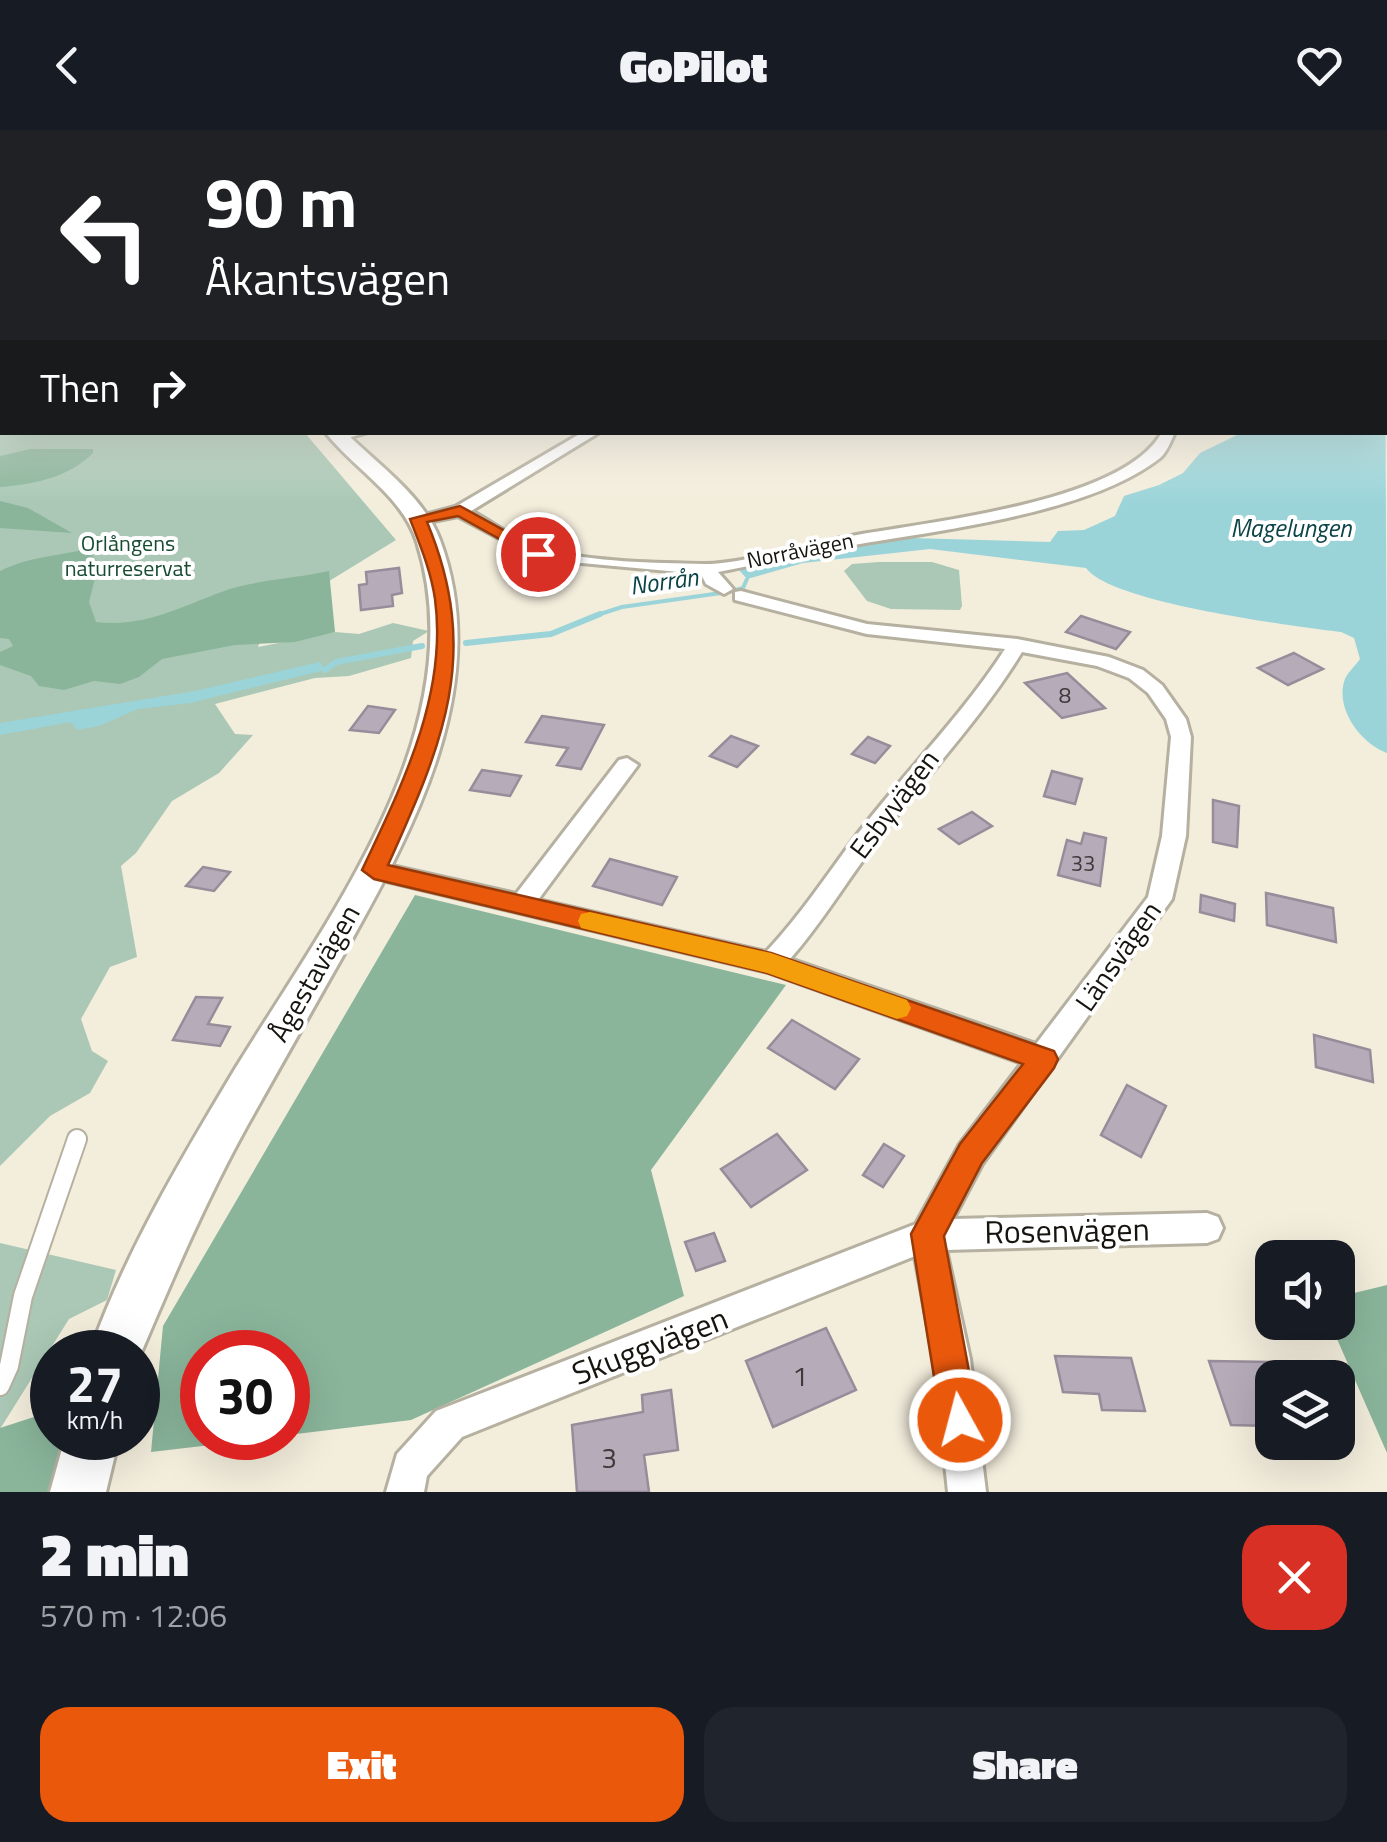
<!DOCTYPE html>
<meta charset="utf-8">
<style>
body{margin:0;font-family:"Titillium Web",sans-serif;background:#20242c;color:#f1f3f6;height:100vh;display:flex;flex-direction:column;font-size:38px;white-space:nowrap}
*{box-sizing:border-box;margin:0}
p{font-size:32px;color:#9ea1a6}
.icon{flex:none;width:55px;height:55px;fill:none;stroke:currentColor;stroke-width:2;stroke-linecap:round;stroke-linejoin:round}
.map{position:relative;height:1362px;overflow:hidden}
.drawer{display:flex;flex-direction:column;background:#171b24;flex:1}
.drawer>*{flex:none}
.top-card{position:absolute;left:0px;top:0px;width:1388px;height:305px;box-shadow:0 10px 40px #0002;background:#202124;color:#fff;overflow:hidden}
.buttons{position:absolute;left:1255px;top:1110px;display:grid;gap:20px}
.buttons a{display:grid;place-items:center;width:100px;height:100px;border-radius:20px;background:#171b24;box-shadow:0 10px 40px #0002;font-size:50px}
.speed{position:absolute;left:30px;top:1200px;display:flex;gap:20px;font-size:50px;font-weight:700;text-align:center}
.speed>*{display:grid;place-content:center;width:130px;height:130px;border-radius:50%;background:#171b24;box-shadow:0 10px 40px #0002;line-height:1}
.speed small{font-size:25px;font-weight:400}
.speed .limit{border:15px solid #d22;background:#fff;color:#111}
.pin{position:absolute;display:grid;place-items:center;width:85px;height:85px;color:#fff;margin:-42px;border:5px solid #fff;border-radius:50%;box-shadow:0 2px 10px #0007}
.me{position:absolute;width:110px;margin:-55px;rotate:353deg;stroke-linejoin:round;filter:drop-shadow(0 0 8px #0008)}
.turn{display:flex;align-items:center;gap:35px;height:210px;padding:0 40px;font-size:45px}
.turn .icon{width:130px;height:130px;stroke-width:2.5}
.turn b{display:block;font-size:70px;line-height:85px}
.then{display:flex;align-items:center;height:95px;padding:0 40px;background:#0003;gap:20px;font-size:38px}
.round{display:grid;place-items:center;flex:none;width:105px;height:105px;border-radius:30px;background:#20242c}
.head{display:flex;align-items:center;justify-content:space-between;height:170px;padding:0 40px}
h1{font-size:60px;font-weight:800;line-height:75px}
.cta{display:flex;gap:20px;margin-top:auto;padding:20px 40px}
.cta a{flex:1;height:115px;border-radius:30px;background:#ea580c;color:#fff;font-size:40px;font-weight:800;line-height:115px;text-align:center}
.cta a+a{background:#20242c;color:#f1f3f6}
header{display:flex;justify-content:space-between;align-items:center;height:130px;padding:0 40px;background:#171b24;font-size:45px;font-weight:800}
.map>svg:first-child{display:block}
.green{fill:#aac8b5}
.forest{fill:#8ab59b}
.water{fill:#9ad4d9}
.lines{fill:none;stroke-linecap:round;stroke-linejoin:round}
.stream-far1{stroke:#9ad4d9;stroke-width:4}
.stream{stroke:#9ad4d9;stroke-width:6}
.building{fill:#b6abb9;stroke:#978c9a;stroke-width:2.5}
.lane-casing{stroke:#b5b0a0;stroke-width:22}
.street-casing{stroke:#b5b0a0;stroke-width:6}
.secondary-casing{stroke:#b5b0a0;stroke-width:6}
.lane{stroke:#fff;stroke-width:18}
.street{fill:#fff;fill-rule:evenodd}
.secondary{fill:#fff;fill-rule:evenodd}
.route{fill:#ea580c;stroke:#983908;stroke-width:2.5}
.slow{fill:#f59e0b}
.labels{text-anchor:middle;stroke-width:8;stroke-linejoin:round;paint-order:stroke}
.far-park-label{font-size:22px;fill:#174c31;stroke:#fff}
.far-street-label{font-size:22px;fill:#16140e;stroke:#fff}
.number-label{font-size:22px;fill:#3e3a39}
.far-water-label{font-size:25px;font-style:italic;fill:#0c4347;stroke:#fff}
.street-label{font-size:28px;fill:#16140e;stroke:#fff}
.near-number-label{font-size:28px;fill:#3e3a39}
.near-street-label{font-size:32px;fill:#16140e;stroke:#fff}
</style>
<header><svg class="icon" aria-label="back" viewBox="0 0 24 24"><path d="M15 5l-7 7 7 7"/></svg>GoPilot<svg class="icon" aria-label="heart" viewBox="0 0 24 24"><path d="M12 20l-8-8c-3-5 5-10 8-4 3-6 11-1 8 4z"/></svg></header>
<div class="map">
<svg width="1387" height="1362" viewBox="0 0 1387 1362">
<rect width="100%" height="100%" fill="#f3eddc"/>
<!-- green -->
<g class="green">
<path d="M0 183 2 302 305 303 396 410 269 488 258 517 335 502 359 504 393 493 429 501 413 511 411 528 349 546 315 548 215 574 235 604 253 605 219 643 172 671 136 723 121 736 137 827 110 837 81 889 92 921 108 931 90 963 50 986 0 1036Z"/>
<path d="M879 432H932L959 440 962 476 960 480 891 479 867 471 844 441 852 434Z"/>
<path d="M0 1113 116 1140 107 1170 69 1189 0 1299Z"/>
</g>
<!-- forest -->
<g class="forest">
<path d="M30 319H93V323C68 348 34 354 0 357V326Z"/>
<path d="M0 371 28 378 72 403 0 398Z"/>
<path d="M86 419 99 433 89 472 96 492C147 498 183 475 230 459 259 450 298 448 329 441L335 502 295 512 235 515 162 529 139 547 120 554 94 551 64 560 39 556 31 546 0 535V522L13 516 9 509 0 508V441C32 426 53 427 86 419Z"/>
<path d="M415 765 786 855 651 1040 684 1166 411 1290 288 1305V1222H202V1308H270L151 1322 163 1196Z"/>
<path d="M1387 1155V1323L1330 1193 1338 1192V1167Z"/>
<path d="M43 1284 62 1326 48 1362H0V1298Z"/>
</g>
<!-- water -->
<g class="water">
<path d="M1385 183 1387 623C1361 614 1334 578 1345 549 1348 542 1356 535 1360 529L1354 508 1341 502C1293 496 1111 473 1086 438L930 419 803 433 747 449 739 440 862 414 911 408 1050 412 1058 401 1084 400 1115 386 1124 366 1159 355 1183 343 1200 323 1241 303 1385 302Z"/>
<path d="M320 532 325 540 190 573 138 579 99 596 77 600 71 592 0 605V593L195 561Z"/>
</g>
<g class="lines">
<!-- stream-far1 -->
<path class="stream-far1" d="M594 486 622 477 728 462 743 458 747 449"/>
<!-- stream -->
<g class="stream">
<path d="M466 513 551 504 600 484"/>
<path d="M325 540 336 532 422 516"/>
</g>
</g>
<!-- building -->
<g class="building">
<path d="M399 438 402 463 392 465 393 476 361 480 359 455 367 454 366 442Z"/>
<path d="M1081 486 1130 502 1116 519 1066 502Z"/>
<path d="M1294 523 1323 539 1288 555 1258 538Z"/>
<path d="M1067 543 1105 578 1062 588 1025 553Z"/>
<path d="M368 576 395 580 379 603 350 600Z"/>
<path d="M542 586 604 595 581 639 557 635 568 618 526 612Z"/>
<path d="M731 606 758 616 737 637 710 626Z"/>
<path d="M868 607 890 616 875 633 852 624Z"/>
<path d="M482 640 521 646 510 666 470 660Z"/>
<path d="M1052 641 1082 649 1075 674 1044 666Z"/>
<path d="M1213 670 1239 676 1237 717 1213 712Z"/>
<path d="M972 682 992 696 959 714 939 699Z"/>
<path d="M1084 703 1106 708 1100 756 1058 745 1067 710 1081 714Z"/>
<path d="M610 729 677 747 662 775 593 756Z"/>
<path d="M203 737 230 742 214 761 186 756Z"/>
<path d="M1266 763 1333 778 1336 812 1267 795Z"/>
<path d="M1201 765 1235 774 1234 791 1200 782Z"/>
<path d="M196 867 222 868 208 894 230 897 220 916 173 910Z"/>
<path d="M792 890 859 929 835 959 768 918Z"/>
<path d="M1314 905 1370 920 1373 952 1316 937Z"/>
<path d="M1127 955 1166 976 1141 1027 1101 1005Z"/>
<path d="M777 1004 807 1040 751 1077 721 1039Z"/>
<path d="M884 1014 904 1026 883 1057 863 1045Z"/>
<path d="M714 1103 725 1131 696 1141 685 1112Z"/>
<path d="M826 1198 856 1260 773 1297 746 1231Z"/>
<path d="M1055 1226 1131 1228 1145 1281 1102 1280 1099 1264 1063 1262Z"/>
<path d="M1209 1231 1272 1232V1296L1231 1295Z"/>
<path d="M671 1260 678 1320 644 1325 649 1362H577L572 1295 643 1282 642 1265Z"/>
</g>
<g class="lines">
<defs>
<path id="lane" d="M0 1256 9 1236 23 1166 77 1009"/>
<g id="street">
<path d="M368 302 338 311 331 307 340 302Z"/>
<path d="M583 302H600L471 381C494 393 520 414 545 420 594 432 653 433 704 434 741 434 806 415 846 407 922 392 1124 374 1162 302H1175C1171 311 1167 322 1160 328 1092 382 945 400 860 414 812 421 765 433 718 442L733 459 724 464 706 454 701 444 538 429 458 386 418 394 410 389 455 377Z"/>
<path d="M741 461 867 494 1017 509 1109 527 1143 540 1162 555 1186 589 1191 607 1186 706 1172 769 982 1034 953 1089 1207 1083 1218 1087 1223 1098 1218 1109 1207 1113 946 1120 970 1229 986 1362H948L934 1229 915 1126 462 1307 427 1346 424 1362H386L397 1324 436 1281 916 1094 960 1014 1022 933 768 842 366 746 362 740 366 734 374 732 516 764 619 630 627 628 638 635 538 770 766 822C800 786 826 746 856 706 904 643 962 586 1005 519L867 504 735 470V462ZM1022 522 1097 536 1129 548 1148 563 1166 589 1171 607 1162 706 1148 767 1036 914 790 829C821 794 844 755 872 718 921 651 979 592 1022 522Z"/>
</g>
<g id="secondary">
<path d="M325 302H345C378 335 423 365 440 410 494 555 413 700 344 824 311 882 279 939 247 996 205 1072 172 1150 138 1230V1222H90C125 1123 181 1029 235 939 327 789 476 598 417 412 402 365 354 339 325 302Z"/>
<path d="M65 1308H119L106 1362H50Z"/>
</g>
</defs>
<!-- lane casing -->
<use href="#lane" class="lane-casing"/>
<!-- street casing -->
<use href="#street" class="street-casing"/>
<!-- secondary casing -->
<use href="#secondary" class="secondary-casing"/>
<!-- lane -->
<use href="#lane" class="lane"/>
<!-- street -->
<use href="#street" class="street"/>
<!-- secondary -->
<use href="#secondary" class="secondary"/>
</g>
<!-- sky -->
<linearGradient id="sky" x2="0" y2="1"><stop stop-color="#89c1e2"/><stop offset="0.49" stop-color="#faf7ef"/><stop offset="1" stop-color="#faf7ef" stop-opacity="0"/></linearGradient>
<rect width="1387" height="373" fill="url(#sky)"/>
<!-- route -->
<path class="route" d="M460 376 547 424 532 427 458 386 427 392C482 524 443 613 388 735L771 823 1054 921 1058 929 1054 938 982 1033 944 1106 978 1290 973 1303 960 1309 946 1303 941 1290 911 1104 960 1014 1023 934 767 843 374 749 362 740C401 657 448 565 435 469 431 441 420 415 410 389Z"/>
<!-- slow -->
<path class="slow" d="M590 782 771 823 907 870 911 878 907 886 897 889 767 843 581 798 578 791 581 784Z"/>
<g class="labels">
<!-- far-park labels -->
<g class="far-park-label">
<text x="128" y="421">Orlångens<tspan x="128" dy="25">naturreservat</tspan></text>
</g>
<!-- far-street labels -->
<g class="far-street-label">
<text transform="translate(800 420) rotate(-11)" y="8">Norråvägen</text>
</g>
<!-- number labels -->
<g class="number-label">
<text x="1065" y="573">8</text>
<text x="1083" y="741">33</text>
</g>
<!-- far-water labels -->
<g class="far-water-label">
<text x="1291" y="407">Magelungen</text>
<text transform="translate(664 451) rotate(-8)" y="9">Norrån</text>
</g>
<!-- street labels -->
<g class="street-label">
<text transform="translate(894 674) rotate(-53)" y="10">Esbyvägen</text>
<text transform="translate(1118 826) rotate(-55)" y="10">Länsvägen</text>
<text transform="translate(314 843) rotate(-60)" y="10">Ågestavägen</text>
</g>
<!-- near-number labels -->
<g class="near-number-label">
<text x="800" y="1256">1</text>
<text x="609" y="1338">3</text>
</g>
<!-- near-street labels -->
<g class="near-street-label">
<text transform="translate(1067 1101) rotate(-1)" y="11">Rosenvägen</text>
<text transform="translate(650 1216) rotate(-21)" y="11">Skuggvägen</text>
</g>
</g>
</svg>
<div class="buttons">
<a><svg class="icon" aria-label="sound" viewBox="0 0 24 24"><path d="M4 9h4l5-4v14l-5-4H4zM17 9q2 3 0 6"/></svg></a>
<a><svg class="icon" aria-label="layers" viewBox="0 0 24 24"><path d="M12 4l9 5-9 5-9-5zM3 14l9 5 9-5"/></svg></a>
</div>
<div class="speed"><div>27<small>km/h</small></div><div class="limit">30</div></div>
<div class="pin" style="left:538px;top:424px;background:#d93025"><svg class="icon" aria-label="arrive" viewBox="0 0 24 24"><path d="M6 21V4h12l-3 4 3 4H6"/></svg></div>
<svg class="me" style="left:960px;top:1290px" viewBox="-20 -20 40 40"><circle r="17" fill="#ea580c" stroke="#fff" stroke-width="3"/><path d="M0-11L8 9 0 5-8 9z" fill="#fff"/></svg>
<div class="top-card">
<div class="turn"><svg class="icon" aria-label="left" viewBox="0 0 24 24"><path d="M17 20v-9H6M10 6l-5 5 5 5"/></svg><div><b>90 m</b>Åkantsvägen</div></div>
<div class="then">Then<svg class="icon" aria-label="right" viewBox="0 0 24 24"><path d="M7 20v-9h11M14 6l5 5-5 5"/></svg></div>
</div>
</div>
<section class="drawer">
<div class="head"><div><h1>2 min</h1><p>570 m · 12:06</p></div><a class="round" style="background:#d93025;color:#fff"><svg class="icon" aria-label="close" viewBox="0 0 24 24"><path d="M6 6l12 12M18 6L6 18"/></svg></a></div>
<div class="cta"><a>Exit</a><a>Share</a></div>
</section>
